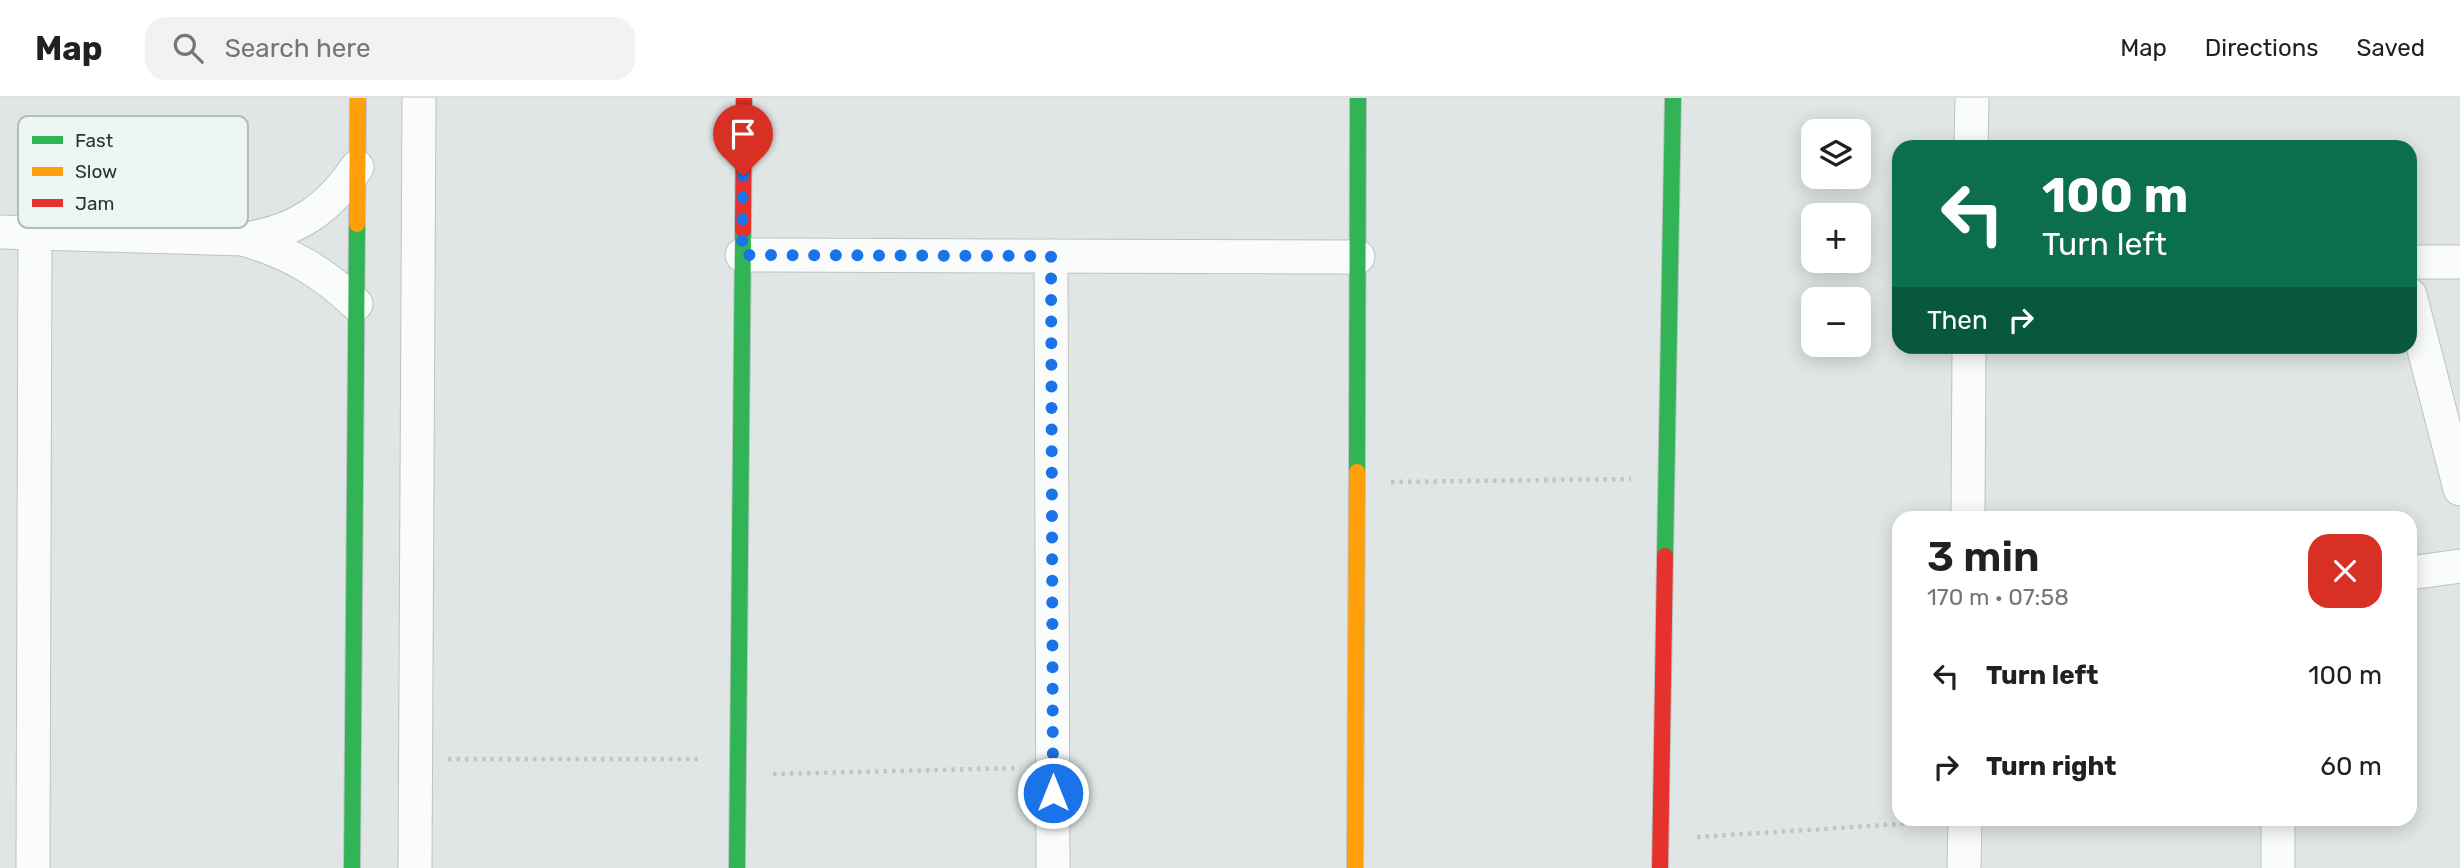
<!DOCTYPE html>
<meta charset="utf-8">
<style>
body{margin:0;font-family:Rubik,sans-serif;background:#f2f2f2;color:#202124;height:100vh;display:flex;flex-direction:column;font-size:26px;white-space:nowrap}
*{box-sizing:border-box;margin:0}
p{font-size:23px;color:#757577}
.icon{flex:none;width:38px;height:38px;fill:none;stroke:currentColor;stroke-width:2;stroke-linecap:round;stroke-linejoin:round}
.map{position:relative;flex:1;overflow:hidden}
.panel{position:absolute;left:1892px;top:413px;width:525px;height:315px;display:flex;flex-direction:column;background:#fff;border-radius:21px;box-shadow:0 4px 18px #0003}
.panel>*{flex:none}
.hud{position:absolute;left:1892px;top:42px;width:525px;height:214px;border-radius:21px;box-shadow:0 4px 18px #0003;background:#0b6e4f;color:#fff;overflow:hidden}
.tools{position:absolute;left:1801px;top:21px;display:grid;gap:14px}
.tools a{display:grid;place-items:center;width:70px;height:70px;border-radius:14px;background:#fff;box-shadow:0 4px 18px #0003;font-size:35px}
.pin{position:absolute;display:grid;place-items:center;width:60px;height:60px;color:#fff;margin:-72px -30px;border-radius:50% 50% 50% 0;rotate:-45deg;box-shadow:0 0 7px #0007}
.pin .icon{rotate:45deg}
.me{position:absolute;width:77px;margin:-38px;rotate:0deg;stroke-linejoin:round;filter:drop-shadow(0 0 5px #0008)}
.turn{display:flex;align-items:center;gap:24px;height:147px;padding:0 35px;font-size:32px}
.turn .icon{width:91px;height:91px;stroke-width:2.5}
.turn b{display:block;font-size:49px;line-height:60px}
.then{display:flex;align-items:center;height:66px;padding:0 35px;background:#0003;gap:14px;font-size:26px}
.round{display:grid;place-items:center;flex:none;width:74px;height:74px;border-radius:21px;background:#f2f2f2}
.overview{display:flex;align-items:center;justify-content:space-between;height:119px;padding:0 35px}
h1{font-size:42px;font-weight:600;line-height:52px}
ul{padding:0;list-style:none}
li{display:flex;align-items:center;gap:21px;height:91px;padding:0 35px}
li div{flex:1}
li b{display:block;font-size:26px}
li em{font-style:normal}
header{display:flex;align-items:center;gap:42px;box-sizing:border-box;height:98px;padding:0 35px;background:#fff;border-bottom:2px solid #e0e0e0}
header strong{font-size:33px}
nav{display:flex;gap:38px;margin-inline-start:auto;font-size:24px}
.search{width:490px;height:63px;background:#f2f2f2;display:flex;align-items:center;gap:18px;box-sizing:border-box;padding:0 24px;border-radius:21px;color:#757577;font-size:26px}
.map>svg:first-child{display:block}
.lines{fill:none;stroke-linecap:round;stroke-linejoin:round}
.street-casing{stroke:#bdc2c2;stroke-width:35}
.fast-casing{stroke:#bcc3c2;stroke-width:18}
.slow-casing{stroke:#bcc3c2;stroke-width:18}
.jam-casing{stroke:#bcc3c2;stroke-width:18}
.path{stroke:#bfc6c6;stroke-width:4.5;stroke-dasharray:3.5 5;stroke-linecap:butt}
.street{stroke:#fafbfb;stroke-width:33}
.fast{stroke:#30b455;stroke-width:16}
.slow{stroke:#ff9f0a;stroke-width:16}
.jam{stroke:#e5322d;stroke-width:16}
.route{stroke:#1a73e8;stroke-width:12;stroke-dasharray:0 21.6}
.key{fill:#edf6f3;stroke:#b0bdba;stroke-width:2}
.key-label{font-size:19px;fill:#203736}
</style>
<header>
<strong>Map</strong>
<div class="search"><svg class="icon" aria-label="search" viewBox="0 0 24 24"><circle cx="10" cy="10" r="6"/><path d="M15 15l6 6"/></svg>Search here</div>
<nav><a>Map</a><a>Directions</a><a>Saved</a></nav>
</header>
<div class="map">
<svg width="2460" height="770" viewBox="0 0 2460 770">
<rect width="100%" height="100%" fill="#e0e5e5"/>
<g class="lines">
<defs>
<g id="street">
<path d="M1971 49 1972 0"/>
<path d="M0 134 244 141C295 134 328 112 357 69"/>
<path d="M246 142C290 155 323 174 356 206"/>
<path d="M742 157 1358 159"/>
<path d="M1051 158 1053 770"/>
<path d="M2410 164H2460"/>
<path d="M2410 197 2460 391"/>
<path d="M1968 420 1969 248"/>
<path d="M2410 475 2460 468"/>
<path d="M33 770 35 135"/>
<path d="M415 770 419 0"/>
<path d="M1964 770 1965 721"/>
<path d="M2278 770V721"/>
</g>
<g id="fast">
<path d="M1357 374 1358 0"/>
<path d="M1665 458 1673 0"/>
<path d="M352 770 357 126"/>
<path d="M737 770 743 132"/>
</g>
<g id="slow">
<path d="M357 126 358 0"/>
<path d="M1355 770 1357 374"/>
</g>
<g id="jam">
<path d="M743 132 744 0"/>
<path d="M1660 770 1665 458"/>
</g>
</defs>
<!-- street casing -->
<use href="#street" class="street-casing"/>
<!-- fast casing -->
<use href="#fast" class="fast-casing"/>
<!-- slow casing -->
<use href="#slow" class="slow-casing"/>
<!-- jam casing -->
<use href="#jam" class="jam-casing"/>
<!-- path -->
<g class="path">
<path d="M1391 384 1631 381"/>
<path d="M448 661H702"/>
<path d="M773 676 1020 670"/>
<path d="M1697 739 1932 724"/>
</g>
<!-- street -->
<use href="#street" class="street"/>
<!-- fast -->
<use href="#fast" class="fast"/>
<!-- slow -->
<use href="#slow" class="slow"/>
<!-- jam -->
<use href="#jam" class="jam"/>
</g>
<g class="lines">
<!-- route -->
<path class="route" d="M743 78 742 157 1051 158 1053 695"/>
</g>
<!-- legend -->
<rect x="18" y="18" width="230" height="112" rx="10" class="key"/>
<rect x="32" y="38" width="31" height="8" fill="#30b455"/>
<rect x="32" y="69" width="31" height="9" fill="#ff9f0a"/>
<rect x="32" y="101" width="31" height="8" fill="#e5322d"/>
<g class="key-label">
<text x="75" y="49">Fast</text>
<text x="75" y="80">Slow</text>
<text x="75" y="112">Jam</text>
</g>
</svg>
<div class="tools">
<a><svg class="icon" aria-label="layers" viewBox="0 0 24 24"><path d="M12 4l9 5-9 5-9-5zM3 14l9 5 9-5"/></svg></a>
<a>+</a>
<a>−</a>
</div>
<div class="pin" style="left:743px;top:78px;background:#d93025"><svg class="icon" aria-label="arrive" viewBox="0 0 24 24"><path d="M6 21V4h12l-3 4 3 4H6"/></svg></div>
<svg class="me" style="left:1053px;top:695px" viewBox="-20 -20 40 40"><circle r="17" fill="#1a73e8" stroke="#fff" stroke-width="3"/><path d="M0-11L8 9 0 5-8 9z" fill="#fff"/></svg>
<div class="hud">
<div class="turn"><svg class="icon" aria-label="left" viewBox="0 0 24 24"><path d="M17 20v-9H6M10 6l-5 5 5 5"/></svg><div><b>100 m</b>Turn left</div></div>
<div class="then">Then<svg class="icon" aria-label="right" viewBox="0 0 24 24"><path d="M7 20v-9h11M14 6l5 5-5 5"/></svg></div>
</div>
<section class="panel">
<div class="overview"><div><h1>3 min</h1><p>170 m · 07:58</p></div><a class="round" style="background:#d93025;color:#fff"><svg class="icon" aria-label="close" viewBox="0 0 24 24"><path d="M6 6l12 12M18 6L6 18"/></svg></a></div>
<ul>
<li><svg class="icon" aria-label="left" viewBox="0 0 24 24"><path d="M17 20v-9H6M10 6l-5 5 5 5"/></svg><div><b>Turn left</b></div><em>100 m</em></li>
<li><svg class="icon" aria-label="right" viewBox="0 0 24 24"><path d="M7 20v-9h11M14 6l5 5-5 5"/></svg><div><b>Turn right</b></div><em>60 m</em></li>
</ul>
</section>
</div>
